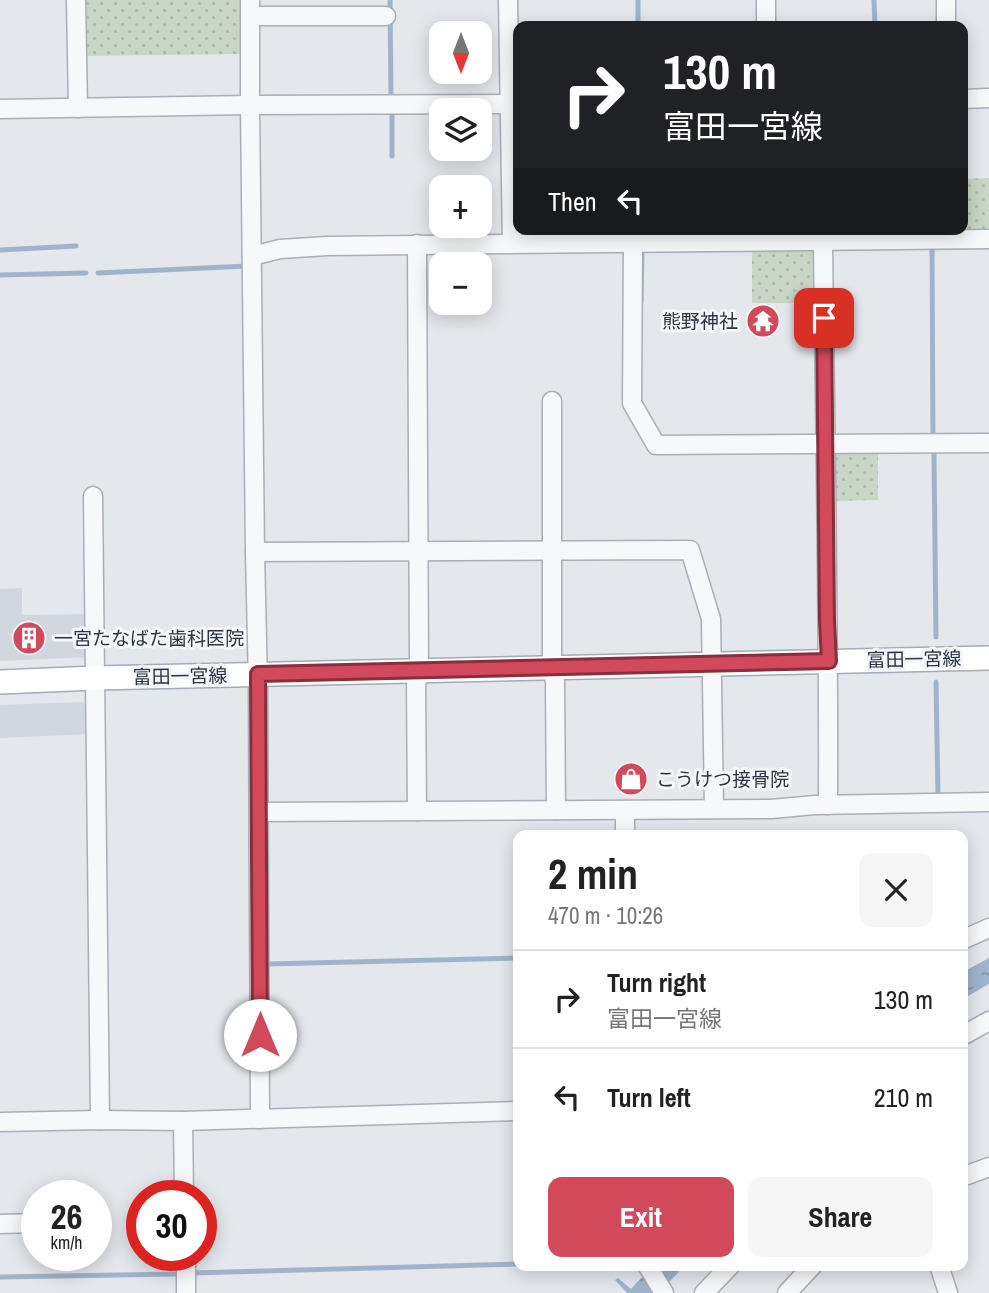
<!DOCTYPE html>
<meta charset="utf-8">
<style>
body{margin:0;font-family:"Archivo Narrow","Noto Sans JP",sans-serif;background:#f6f6f6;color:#222;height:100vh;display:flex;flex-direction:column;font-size:26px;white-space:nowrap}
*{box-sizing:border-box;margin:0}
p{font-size:23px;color:#767676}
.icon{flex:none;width:38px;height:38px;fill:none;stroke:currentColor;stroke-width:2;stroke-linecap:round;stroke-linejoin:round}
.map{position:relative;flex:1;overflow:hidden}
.side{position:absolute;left:513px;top:830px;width:455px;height:441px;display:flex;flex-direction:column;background:#fff;border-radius:14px;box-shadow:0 4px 18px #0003}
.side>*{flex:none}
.guide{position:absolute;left:513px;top:21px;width:455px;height:214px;border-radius:14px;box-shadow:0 4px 18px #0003;background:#202124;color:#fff;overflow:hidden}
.needle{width:46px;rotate:180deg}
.controls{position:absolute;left:429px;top:21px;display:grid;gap:14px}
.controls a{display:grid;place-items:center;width:63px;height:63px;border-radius:14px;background:#fff;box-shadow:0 4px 18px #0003;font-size:35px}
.speed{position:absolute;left:21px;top:1180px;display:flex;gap:14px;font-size:35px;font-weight:700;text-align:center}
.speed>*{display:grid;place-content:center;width:91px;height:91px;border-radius:50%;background:#fff;box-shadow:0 4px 18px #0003;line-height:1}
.speed small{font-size:18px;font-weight:400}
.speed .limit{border:10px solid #d22;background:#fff;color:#111}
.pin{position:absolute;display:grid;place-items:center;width:60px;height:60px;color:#fff;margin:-30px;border-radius:14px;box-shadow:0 4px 10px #0006}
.me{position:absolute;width:77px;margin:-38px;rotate:0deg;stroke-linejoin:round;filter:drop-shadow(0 0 5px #0008)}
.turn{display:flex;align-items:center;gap:24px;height:147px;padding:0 35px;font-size:32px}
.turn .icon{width:91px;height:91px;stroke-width:2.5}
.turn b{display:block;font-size:49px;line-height:60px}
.then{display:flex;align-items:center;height:66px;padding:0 35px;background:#0003;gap:14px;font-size:26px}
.round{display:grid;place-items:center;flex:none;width:74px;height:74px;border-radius:14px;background:#f6f6f6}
.headline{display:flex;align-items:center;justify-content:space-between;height:119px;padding:0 35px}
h1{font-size:42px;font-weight:700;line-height:52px}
.cta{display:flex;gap:14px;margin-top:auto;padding:14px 35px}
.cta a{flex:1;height:80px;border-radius:14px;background:#d1495b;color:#fff;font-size:28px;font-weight:700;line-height:80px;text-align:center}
.cta a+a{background:#f6f6f6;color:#222}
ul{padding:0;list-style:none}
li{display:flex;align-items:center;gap:21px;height:98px;padding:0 35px;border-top:2px solid #e0e0e0}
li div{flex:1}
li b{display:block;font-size:26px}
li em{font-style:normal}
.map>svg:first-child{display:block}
.built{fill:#d2d6de}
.grass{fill:url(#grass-dots)}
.water{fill:url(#water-ripples)}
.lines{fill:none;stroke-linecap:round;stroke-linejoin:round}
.stream{stroke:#9fb4cc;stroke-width:5}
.minor-casing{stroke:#a9aeb7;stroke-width:21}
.major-casing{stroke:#a3abb8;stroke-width:26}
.minor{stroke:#f7f8fa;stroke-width:18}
.major{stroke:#fff;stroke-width:23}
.route-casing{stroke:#882f3b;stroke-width:18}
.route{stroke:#d1495b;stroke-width:12}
.labels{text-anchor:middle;stroke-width:6;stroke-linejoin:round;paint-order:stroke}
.poi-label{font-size:19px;fill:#2b3445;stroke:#f4f6f9;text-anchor:start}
.street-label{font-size:19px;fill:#2b3445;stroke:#f4f6f9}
</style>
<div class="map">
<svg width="989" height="1293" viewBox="0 0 989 1293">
<defs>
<pattern id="grass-dots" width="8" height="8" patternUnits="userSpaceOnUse" patternTransform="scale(1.75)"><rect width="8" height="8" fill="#c9d6c5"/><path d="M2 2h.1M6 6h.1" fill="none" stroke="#adb8ab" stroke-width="1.8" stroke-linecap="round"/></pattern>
<pattern id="water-ripples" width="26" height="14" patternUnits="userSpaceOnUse" patternTransform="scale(1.75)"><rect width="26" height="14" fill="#9fb4cc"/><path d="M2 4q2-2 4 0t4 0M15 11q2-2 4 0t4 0" fill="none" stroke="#8293a7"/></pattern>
</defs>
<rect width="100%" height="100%" fill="#e4e7ec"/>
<!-- built -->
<g class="built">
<path d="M22 588V615L90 614 91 657 0 661V589Z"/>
<path d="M83 702 89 709V734L0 738V705Z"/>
</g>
<!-- grass -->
<g class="grass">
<path d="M81 0H243V54L82 56Z"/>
<path d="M989 178V234H939V229H962L963 179Z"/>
<path d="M752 244 820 245 819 303H752Z"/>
<path d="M878 450V500L831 501V456L837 451Z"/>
</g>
<!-- water -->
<g class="water">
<path d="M989 958V984L963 999V972Z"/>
<path d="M653 1265H685L659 1293H627L615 1280 618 1278 631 1289Z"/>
</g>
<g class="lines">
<!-- stream -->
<g class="stream">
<path d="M390 0 391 97"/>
<path d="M638 0V26"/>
<path d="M874 0 875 26"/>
<path d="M392 156V112"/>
<path d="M932 246 933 441"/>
<path d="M0 250 76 246"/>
<path d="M98 273 247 266"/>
<path d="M0 275 86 273"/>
<path d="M641 302 642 253"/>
<path d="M934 453 936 637"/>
<path d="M936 682 938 796"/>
<path d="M267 964 518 958"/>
<path d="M192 1272V1273L518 1264"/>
<path d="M0 1277 178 1274"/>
</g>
<defs>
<g id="minor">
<path d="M76 0 78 108"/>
<path d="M250 0V105L255 552 258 685 260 1119"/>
<path d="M508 0 512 243"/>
<path d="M766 0V26"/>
<path d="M946 0V26"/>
<path d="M250 16H386"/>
<path d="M962 99 989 98"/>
<path d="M0 109 250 105 518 104"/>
<path d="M633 242 632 403 656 445 989 443"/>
<path d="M823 242C825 430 829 617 828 805"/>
<path d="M252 256 280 249 327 246C547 242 768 243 989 239"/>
<path d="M552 401V667L555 682 556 810"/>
<path d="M93 496 100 1120"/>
<path d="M255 552 690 550 711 619 714 809"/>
<path d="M625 810V835"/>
<path d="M417 811 416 685 419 670 417 244"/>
<path d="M259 812 771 809 815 805 989 802"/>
<path d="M962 940 989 928"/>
<path d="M962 1036 989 1021"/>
<path d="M183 1121 184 1195"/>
<path d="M0 1122 100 1120 183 1121 518 1111"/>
<path d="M962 1177 989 1167"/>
<path d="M0 1224 37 1223"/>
<path d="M186 1255V1293"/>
<path d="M647 1265 664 1293"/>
<path d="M939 1265 948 1293"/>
<path d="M704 1293 731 1265"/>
<path d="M787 1293 813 1265"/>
</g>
<path id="major" d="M0 682 95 678 989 658"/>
</defs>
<!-- minor casing -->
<use href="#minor" class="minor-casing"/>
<!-- major casing -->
<use href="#major" class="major-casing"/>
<!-- minor -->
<use href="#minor" class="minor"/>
<!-- major -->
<use href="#major" class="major"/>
</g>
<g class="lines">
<defs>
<path id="route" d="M260 1035 258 674 829 661 827 621 824 318"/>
</defs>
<!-- route casing -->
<use href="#route" class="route-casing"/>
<!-- route -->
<use href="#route" class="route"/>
</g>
<!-- icons -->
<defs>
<symbol id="temple-disc" viewBox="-11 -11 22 22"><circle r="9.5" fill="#d1495b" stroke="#f4f6f9"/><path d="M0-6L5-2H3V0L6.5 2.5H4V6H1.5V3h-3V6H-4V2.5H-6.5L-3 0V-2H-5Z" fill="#fff"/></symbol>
<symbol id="building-disc" viewBox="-11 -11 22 22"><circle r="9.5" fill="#d1495b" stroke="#f4f6f9"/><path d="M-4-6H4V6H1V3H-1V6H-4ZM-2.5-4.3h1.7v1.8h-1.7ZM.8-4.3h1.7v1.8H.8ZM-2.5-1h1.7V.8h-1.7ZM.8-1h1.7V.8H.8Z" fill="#fff"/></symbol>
<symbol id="shop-disc" viewBox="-11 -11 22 22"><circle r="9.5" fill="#d1495b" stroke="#f4f6f9"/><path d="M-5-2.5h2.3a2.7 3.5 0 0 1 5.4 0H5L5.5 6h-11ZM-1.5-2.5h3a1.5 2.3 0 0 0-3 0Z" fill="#fff"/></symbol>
</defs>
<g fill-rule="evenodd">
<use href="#temple-disc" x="744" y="302" width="38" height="38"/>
<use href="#building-disc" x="10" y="619" width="38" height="38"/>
<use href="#shop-disc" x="612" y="760" width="38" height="38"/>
</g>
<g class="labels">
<!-- poi labels -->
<g class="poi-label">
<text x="738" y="328" text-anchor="end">熊野神社</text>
<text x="54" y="645">一宮たなばた歯科医院</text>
<text x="656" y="786">こうけつ接骨院</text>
</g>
<!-- street labels -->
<g class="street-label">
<text transform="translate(914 659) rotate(-1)" y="7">富田一宮線</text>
<text transform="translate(180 676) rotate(-1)" y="7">富田一宮線</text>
</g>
</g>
</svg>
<div class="controls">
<a><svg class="needle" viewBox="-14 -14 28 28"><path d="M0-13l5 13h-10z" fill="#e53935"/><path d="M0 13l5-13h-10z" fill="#767676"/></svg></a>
<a><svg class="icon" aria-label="layers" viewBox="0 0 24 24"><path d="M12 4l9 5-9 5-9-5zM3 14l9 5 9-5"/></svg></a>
<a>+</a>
<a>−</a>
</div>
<div class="speed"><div>26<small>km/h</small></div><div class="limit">30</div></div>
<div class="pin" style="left:824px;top:318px;background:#d93025"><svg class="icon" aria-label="arrive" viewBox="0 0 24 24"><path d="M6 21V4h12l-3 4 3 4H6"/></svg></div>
<svg class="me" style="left:260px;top:1035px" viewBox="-20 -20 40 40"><circle r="19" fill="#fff"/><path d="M0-13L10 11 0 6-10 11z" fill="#d1495b"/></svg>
<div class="guide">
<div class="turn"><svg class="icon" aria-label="right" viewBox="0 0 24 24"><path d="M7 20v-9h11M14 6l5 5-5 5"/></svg><div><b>130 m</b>富田一宮線</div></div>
<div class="then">Then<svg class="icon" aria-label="left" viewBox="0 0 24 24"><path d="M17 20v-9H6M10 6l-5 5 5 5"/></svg></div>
</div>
<section class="side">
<div class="headline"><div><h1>2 min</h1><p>470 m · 10:26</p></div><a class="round"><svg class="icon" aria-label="close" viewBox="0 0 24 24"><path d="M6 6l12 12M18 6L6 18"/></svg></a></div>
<ul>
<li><svg class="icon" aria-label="right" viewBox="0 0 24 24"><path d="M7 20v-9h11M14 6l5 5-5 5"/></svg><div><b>Turn right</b><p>富田一宮線</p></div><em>130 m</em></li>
<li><svg class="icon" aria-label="left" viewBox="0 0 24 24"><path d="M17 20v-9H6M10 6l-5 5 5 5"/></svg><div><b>Turn left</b></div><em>210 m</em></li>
</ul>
<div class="cta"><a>Exit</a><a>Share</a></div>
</section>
</div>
